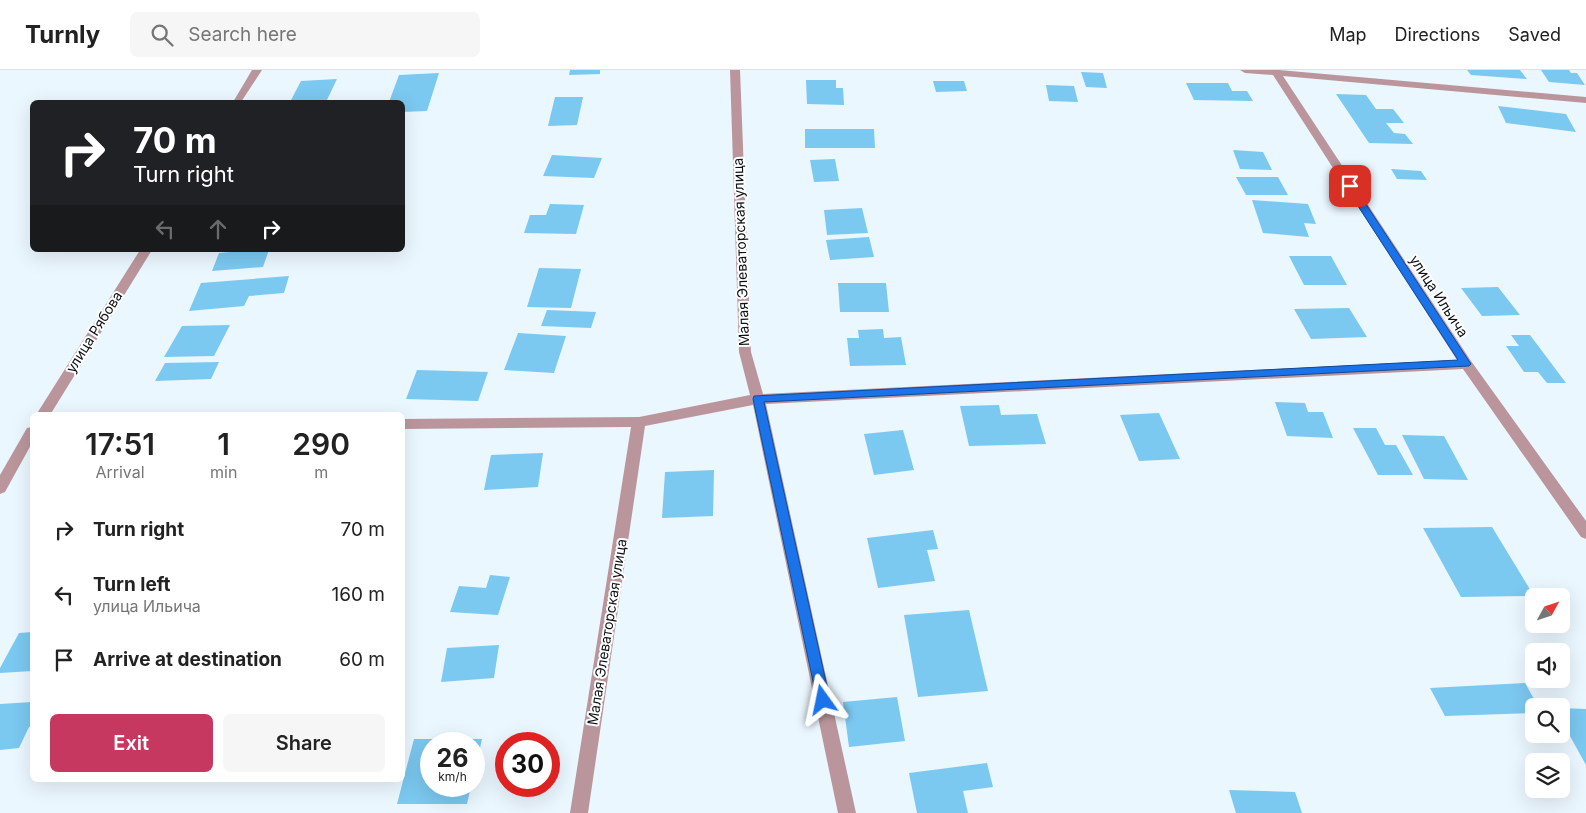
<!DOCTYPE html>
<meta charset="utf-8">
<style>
body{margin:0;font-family:Inter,sans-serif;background:#f6f6f6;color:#222;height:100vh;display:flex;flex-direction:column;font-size:19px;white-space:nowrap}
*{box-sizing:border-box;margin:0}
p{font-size:16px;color:#767676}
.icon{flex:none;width:28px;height:28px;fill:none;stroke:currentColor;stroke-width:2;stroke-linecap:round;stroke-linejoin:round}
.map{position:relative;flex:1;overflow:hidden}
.sheet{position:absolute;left:30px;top:342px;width:375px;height:370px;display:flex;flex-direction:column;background:#fff;border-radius:8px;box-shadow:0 5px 20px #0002}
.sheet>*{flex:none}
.banner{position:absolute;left:30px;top:30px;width:375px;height:152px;border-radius:8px;box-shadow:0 5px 20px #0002;background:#202124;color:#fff;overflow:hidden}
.needle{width:32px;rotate:50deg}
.controls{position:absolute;left:1525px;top:518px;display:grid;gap:10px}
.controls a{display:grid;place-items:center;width:45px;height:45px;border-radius:8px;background:#fff;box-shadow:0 5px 20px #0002;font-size:25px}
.speed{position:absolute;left:420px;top:662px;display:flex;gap:10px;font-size:25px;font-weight:700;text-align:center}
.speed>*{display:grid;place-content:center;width:65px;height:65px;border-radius:50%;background:#fff;box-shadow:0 5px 20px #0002;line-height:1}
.speed small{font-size:12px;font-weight:400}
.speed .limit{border:8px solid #d22;background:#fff;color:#111}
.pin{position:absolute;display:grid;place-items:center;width:42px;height:42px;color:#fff;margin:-21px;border-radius:10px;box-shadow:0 2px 8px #0006}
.me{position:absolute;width:55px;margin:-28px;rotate:348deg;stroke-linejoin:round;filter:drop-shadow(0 0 4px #0008)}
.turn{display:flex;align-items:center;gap:18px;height:105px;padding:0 20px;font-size:22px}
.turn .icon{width:65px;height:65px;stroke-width:2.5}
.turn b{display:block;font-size:35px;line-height:42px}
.lanes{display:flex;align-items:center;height:48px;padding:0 20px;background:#0003;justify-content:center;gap:25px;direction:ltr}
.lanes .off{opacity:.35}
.eta{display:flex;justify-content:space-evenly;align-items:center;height:85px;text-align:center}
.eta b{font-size:30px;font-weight:600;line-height:35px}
.primary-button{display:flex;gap:10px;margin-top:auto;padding:10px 20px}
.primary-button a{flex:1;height:58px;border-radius:8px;background:#c73861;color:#fff;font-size:20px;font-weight:600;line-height:58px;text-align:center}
.primary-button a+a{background:#f6f6f6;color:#222}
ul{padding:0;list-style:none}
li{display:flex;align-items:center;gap:15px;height:65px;padding:0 20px}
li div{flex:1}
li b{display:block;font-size:19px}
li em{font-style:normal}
header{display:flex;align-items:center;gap:30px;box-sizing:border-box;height:70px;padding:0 25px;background:#fff;border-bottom:1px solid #e0e0e0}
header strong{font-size:24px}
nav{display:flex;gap:28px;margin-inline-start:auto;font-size:18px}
.search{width:350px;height:45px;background:#f6f6f6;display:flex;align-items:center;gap:12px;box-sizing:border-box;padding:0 18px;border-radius:8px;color:#767676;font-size:19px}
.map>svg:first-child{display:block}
.building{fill:#7bc8f0}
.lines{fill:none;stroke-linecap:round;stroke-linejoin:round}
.minor{fill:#ba969c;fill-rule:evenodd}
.tertiary{fill:#ba969c;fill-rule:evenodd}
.route{fill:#1a73e8;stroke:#114b97}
.labels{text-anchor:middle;stroke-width:4;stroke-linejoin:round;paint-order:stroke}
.street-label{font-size:14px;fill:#0f1316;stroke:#fff}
</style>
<header>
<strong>Turnly</strong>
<div class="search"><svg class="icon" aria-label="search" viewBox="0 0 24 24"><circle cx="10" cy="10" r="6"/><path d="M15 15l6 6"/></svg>Search here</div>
<nav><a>Map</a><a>Directions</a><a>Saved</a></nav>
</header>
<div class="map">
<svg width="1586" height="743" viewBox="0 0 1586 743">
<rect width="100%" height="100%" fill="#ebf7ff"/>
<!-- building -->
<g class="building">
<path d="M570 0H600V4L569 5Z"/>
<path d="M1467 0H1520L1527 9 1471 5Z"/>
<path d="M1541 0H1569L1571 3H1577L1585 15 1549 12Z"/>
<path d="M1081 2 1103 3 1107 18 1086 17Z"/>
<path d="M439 3 427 41 402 42V32H389L399 5Z"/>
<path d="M337 9 326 32H290L301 11Z"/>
<path d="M806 10H836V18H843L844 35 807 34Z"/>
<path d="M933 11H964L967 21 936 22Z"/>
<path d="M1186 13H1228L1232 21H1247L1253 31 1194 30Z"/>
<path d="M1046 15 1074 16 1078 32 1049 31Z"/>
<path d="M1336 24 1366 25 1376 39H1393L1404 53H1386L1394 63 1405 64 1413 74 1369 73Z"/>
<path d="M555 27H583L577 55 548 56Z"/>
<path d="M1498 36 1566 44 1576 62 1506 53Z"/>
<path d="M805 59H874L875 78H805Z"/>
<path d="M1233 80 1263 82 1272 100 1240 99Z"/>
<path d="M552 85 602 88 594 108 543 106Z"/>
<path d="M835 89 839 111 814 112 810 90Z"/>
<path d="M1391 99 1421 101 1427 110 1397 109Z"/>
<path d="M1236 107H1278L1288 125H1246Z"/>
<path d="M1252 130 1308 134 1316 154 1304 153 1309 167 1263 163Z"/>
<path d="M550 134 584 135 576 164 524 163 530 145H546Z"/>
<path d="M862 138 868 163 827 165 824 140Z"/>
<path d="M869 167 874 187 830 190 826 170Z"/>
<path d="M252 180H269L263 197 212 201 219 183Z"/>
<path d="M1289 186H1331L1347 215H1304Z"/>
<path d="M539 198 581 199 571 238 527 237Z"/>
<path d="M289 206 284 223 249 226 244 236 189 241 201 213Z"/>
<path d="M838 213H886L889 242H840Z"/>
<path d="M1498 217 1520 245 1482 246 1461 218Z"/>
<path d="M1349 238 1367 267 1311 269 1294 239Z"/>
<path d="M547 240 596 242 591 258 541 256Z"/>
<path d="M230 255 214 286 164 287 182 256Z"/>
<path d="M883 259 884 268 901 267 906 295 850 296 847 268H859L858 260Z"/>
<path d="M518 263 566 266 554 303 504 300Z"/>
<path d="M1511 265H1530L1566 313H1547L1538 302H1524L1506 276H1519Z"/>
<path d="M219 292 211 309 155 311 165 293Z"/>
<path d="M417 300 488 302 478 331 406 329Z"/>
<path d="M1275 332 1305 333 1308 342H1323L1333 368 1287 366Z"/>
<path d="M999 335 1001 345 1037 344 1046 374 969 376 960 336Z"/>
<path d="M1159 343 1180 389 1139 391 1120 345Z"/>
<path d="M1353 358H1376L1385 375H1396L1413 405H1378Z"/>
<path d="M903 360 914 400 874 405 864 364Z"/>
<path d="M1402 365 1444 366 1468 410 1424 409Z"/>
<path d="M543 383 538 417 484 420 491 385Z"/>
<path d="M714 400 713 446 662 448 665 402Z"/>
<path d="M1492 457 1534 526 1461 527 1423 458Z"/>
<path d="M933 460 938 479 927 480 935 511 878 518 867 468Z"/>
<path d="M490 505 510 507 498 545 450 542 459 516 486 518Z"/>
<path d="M969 540 988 621 918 627 904 545Z"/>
<path d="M32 562V601L0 603V598L19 563Z"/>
<path d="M499 575 494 608 441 612 447 578Z"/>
<path d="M1525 613 1538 636H1534V643L1445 646 1430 618Z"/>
<path d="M897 627 905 671 849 677 843 632Z"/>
<path d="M32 632V657H29L19 678 0 680V634Z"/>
<path d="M1561 638 1586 639V695L1561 650Z"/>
<path d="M414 669H482L475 701 474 674H431V716H471L467 734H397Z"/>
<path d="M987 693 993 717 963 721 968 743H917L909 703Z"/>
<path d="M1229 720 1295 722 1302 743H1236Z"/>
</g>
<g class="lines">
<!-- minor -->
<path class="minor" d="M730 0H740L751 282 763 324 1457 290 1273 5 1245 3 1240 0H1279L1586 27V33L1283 6 1471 291 1586 451V469L1581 467 1463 299 766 334 856 743H838L753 335 645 356 588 743H570L631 357 402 359V349L639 347 750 325 739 282Z"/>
<!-- tertiary -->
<g class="tertiary">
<path d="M252 0H262L241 32H233Z"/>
<path d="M140 180H152L50 345H36Z"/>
<path d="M32 357V373L5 422 0 424V405L27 358Z"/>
</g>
</g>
<!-- route -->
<path class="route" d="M1350 113 1354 116 1469 291 1471 294 1469 296 764 332 830 630 828 635 823 637 818 635 753 329 754 326 1458 290 1345 116Z"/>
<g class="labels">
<!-- street labels -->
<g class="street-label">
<text transform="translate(741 182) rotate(-92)" y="5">Малая Элеваторская улица</text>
<text transform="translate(1439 226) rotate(57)" y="5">улица Ильича</text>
<text transform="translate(94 262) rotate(-58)" y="5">улица Рябова</text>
<text transform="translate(607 562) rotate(-81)" y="5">Малая Элеваторская улица</text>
</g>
</g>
</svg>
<div class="controls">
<a><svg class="needle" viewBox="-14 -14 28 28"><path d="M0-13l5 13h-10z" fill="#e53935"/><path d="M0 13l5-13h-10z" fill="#767676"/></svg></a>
<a><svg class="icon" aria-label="sound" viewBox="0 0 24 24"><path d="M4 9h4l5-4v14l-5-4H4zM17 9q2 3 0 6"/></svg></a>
<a><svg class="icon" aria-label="search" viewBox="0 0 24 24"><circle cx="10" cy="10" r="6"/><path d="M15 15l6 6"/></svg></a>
<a><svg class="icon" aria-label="layers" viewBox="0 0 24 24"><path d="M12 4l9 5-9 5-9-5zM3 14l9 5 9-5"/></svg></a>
</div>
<div class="speed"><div>26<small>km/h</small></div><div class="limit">30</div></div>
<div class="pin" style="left:1350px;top:116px;background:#d93025"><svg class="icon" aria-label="arrive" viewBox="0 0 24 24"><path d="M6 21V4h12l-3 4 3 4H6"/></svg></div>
<svg class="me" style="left:823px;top:630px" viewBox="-20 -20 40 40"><path d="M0-17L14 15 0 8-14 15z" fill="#1a73e8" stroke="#fff" stroke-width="4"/></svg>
<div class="banner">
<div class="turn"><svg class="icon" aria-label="right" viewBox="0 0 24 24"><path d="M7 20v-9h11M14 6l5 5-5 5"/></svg><div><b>70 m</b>Turn right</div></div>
<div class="lanes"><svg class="icon off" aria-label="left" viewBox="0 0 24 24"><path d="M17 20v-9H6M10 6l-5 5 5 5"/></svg><svg class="icon off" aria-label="ahead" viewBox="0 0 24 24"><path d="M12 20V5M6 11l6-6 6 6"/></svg><svg class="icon" aria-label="right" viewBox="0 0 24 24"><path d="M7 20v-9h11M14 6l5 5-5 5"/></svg></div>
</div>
<section class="sheet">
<div class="eta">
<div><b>17:51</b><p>Arrival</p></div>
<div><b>1</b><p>min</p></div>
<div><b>290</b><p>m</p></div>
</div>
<ul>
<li><svg class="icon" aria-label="right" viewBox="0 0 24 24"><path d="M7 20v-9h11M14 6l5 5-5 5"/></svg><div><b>Turn right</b></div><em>70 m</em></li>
<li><svg class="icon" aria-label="left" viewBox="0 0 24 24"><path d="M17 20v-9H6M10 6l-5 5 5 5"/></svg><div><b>Turn left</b><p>улица Ильича</p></div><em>160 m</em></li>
<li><svg class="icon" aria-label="arrive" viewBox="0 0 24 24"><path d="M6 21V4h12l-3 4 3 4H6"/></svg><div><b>Arrive at destination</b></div><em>60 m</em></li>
</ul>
<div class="primary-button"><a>Exit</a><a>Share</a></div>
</section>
</div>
